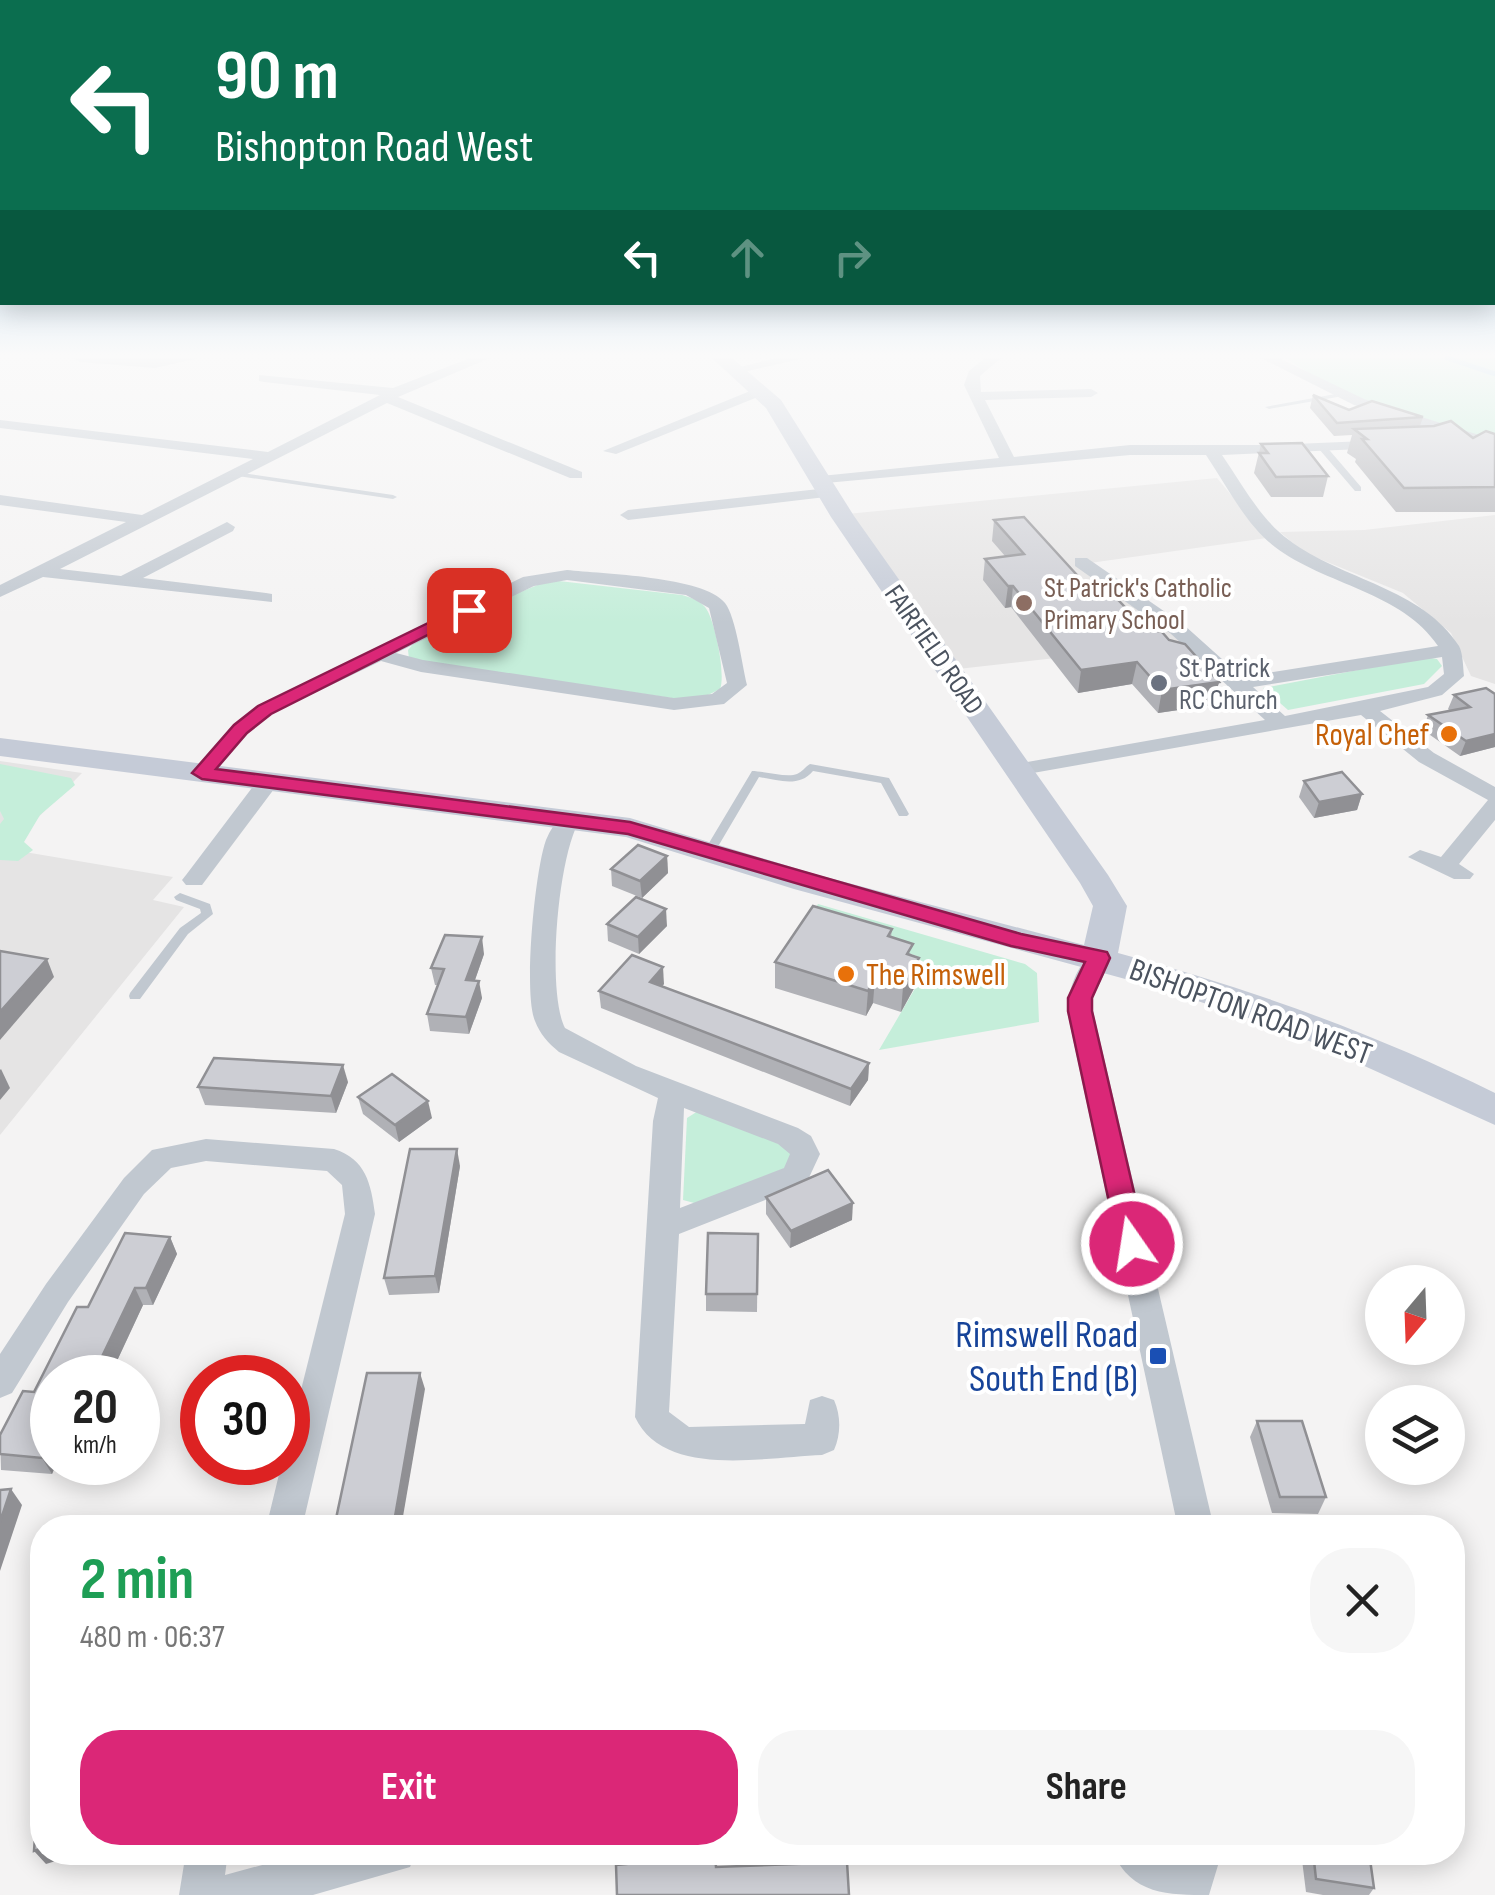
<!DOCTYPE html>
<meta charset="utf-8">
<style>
body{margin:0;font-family:"Sofia Sans Condensed",sans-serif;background:#f6f6f6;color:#222;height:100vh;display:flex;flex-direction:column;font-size:38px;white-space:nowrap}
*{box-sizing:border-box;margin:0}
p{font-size:32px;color:#767676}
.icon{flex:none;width:55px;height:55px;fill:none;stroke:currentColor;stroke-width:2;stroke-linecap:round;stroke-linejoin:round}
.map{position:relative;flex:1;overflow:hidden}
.drawer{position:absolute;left:30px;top:1515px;width:1435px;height:350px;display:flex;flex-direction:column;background:#fff;border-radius:40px;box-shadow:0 5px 25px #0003}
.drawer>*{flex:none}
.banner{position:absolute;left:0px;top:0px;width:1495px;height:305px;box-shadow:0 5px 25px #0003;background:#0b6e4f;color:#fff;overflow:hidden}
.needle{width:65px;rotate:199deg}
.controls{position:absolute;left:1365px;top:1265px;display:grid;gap:20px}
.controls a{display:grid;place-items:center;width:100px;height:100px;border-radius:50%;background:#fff;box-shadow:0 5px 25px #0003;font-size:50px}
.speed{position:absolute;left:30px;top:1355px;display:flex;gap:20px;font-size:50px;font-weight:700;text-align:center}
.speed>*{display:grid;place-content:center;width:130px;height:130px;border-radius:50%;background:#fff;box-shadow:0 5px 25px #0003;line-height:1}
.speed small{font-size:25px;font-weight:400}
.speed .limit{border:15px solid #d22;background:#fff;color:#111}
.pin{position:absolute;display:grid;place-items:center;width:85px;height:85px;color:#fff;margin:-42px;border-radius:20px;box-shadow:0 5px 15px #0006}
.me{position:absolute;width:110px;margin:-55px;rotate:347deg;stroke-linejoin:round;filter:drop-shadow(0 0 8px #0008)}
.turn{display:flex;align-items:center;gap:35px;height:210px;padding:0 50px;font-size:45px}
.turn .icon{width:130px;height:130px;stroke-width:2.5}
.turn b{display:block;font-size:70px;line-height:85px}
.lanes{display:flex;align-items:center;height:95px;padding:0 50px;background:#0003;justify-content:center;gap:50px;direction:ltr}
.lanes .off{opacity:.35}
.round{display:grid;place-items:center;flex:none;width:105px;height:105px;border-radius:40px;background:#f6f6f6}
.summary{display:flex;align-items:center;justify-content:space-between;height:170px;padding:0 50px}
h1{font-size:60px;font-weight:700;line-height:75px;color:#1e9e55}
.button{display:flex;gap:20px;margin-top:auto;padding:20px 50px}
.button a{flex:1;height:115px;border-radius:40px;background:#db2777;color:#fff;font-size:40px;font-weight:700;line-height:115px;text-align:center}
.button a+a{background:#f6f6f6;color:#222}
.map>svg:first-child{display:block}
.education{fill:#e5e4e4}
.green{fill:#c5eeda}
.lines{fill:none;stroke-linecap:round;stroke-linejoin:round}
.stream{stroke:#96cce7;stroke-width:5}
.lane{fill:#c1c8d0;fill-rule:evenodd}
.street{fill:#c1c8d0;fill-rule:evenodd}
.secondary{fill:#c5cbd7;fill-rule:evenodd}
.wall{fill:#b0b1b6}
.shaded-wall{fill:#909094}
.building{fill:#cdced4;stroke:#909094;stroke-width:2.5}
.route{fill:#db2777;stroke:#8e194d;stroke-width:2.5}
.education-dot{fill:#8d6e63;stroke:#fff;stroke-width:4}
.worship-dot{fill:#6b7280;stroke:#fff;stroke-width:4}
.food-dot{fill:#e8710a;stroke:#fff;stroke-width:4}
.transit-dot{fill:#1a4fb4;stroke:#fff;stroke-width:4}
.labels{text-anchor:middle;stroke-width:8;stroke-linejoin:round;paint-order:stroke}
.far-education-label{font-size:28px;fill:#785e54;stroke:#fff;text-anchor:start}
.far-street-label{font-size:28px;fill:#4b535f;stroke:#fff}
.far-worship-label{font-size:28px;fill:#5b616d;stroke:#fff;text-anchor:start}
.food-label{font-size:32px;fill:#c56008;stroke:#fff;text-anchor:end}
.street-label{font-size:32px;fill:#4b535f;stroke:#fff}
.near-transit-label{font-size:38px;fill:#164399;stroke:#fff;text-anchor:end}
</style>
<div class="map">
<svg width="1495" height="1895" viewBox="0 0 1495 1895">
<rect width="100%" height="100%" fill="#f4f3f3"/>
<!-- education -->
<g class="education">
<path d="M1217 478 1267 538 1090 563 1187 643 958 669 847 514Z"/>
<path d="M1495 515V684L1471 676 1451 633 1403 593 1305 553 1280 532 1364 530Z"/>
<path d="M0 761 82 773 7 849 173 877 153 900 184 907 0 1135Z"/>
</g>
<!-- green -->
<g class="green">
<path d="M1286 358H1495V441C1424 420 1347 402 1286 358Z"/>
<path d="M550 580 682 595C691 598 698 599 705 607 715 619 726 675 720 689L706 696 678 699 409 659 408 650C417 639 429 631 443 632L506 602 508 597Z"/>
<path d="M1426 657 1437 659 1442 666 1424 684 1288 710 1263 688Z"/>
<path d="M0 764 71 778 75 785 40 815 24 842 33 850 18 861 0 860V824L4 819 0 811Z"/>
<path d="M818 904 1025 964 1037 973 1039 1022 879 1050 927 968 917 956 807 921Z"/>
<path d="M698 1111 784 1144 793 1154 790 1166 698 1204 683 1200 687 1118Z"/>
</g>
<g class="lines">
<!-- stream -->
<path class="stream" d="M1447 358 1495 374"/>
<!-- lane -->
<g class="lane">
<path d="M1341 393 1343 394V396L1269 409 1265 407Z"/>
<path d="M1319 445H1325L1361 487V491H1355L1319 449Z"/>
<path d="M235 472 393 495 397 497 393 499 238 476H235Z"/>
<path d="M810 764 889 778 909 814 907 816H899L881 783 813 771C799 788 778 780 759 777L713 855H705L703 853 752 771C763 771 787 778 797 774 802 772 805 767 810 764Z"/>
<path d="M180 893 210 904 213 914 188 934 140 999H130L129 996 130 993 180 928 201 913 200 909 176 900 174 897Z"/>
</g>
<!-- street -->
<g class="street">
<path d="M73 358H199L155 368 80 362Z"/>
<path d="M470 358H490L398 397 582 472V478H570L387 403 60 569 121 576 227 522 235 527 233 531 143 578 266 593 272 594V602L43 577 0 597V585L126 522 0 505V495L142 515 253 459 0 428V420L268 452 380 395 264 382 259 381V375L393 388Z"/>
<path d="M776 358H805L735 374 728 370Z"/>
<path d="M985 358H1001L980 376 981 392 1091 389 1098 393 1091 397 985 400 1014 457 1130 445H1271L1389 440 1392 443 1384 448 1222 455C1242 484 1260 519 1289 540 1342 580 1422 588 1459 646 1463 653 1463 667 1464 676L1442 695 1380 711 1434 753 1495 787V820L1459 864 1474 874 1470 879H1454L1408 857 1420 850 1441 857 1488 800 1419 762 1361 715 1016 776 1008 775 1005 770 1016 764 1265 720 1170 633 1075 566V558H1087L1184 625 1242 677 1438 646C1402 592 1325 585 1275 547 1245 524 1227 486 1206 455H1130L815 484 813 481 821 476 999 458 964 385 969 371ZM1442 657 1444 674 1428 687 1285 716 1253 687Z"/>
<path d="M1261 358H1279L1364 399 1495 440V450L1354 405Z"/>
<path d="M760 387 765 388V394L616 454 603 451Z"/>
<path d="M828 488 834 490V496L628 520 620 515 628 510Z"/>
<path d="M567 570C601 574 704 576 725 603 736 617 742 665 747 685L724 704 674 710 421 672 381 661 271 714 247 733 210 778 202 779 191 773 233 725 257 706 523 577ZM567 580 686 595 709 608 727 683 712 694 674 698 423 660 396 653 534 586Z"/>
<path d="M269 774 280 781 202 885H186L182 880 186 875 261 776Z"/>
<path d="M570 811 581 818C558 852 546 991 565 1028L636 1066 798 1128 811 1136 820 1154 806 1184 679 1234 669 1412 689 1427 805 1424 810 1400 822 1396 834 1400C841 1416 841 1434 834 1450L822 1455C764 1457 664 1479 635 1417L653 1121 658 1098 559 1052C548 1043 540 1034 535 1021 523 993 535 870 546 840 550 830 556 822 562 813ZM684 1108 778 1144 790 1154 784 1168 680 1208Z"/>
<path d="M1099 950 1112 958 1093 997V1011L1214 1528H1178L1067 1011C1067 992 1080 955 1099 950Z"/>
<path d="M206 1139 334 1149C366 1159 371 1184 375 1214L302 1528H266L282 1462H288V1442L345 1214 342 1185 327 1171 206 1161 171 1168 144 1194 68 1302 12 1393 0 1398V1354L46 1284 124 1178 152 1150Z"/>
<path d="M186 1852H228L225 1875 310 1852H416L410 1867 313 1895H179Z"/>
<path d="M1113 1852H1171L1178 1857 1179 1852H1222L1209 1895C1169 1895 1131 1895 1113 1852Z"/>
</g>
<!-- secondary -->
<path class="secondary" d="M712 358H732L781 400 854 516 1108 875 1127 906 1118 953C1248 988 1374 1033 1495 1093V1125L1287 1031 1162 989 794 889 626 837 0 756V738L630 818 818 875 1084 945 1093 906 1080 883 831 517 766 408Z"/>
</g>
<!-- wall -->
<g class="wall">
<path d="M1313 395 1349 410 1423 417 1420 426 1473 438 1495 434V512H1396L1355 462 1356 459 1347 453 1352 435 1334 436 1310 408Z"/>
<path d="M1261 444 1328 476 1323 497H1271L1254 473Z"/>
<path d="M994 520 1145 628 1169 640 1219 682 1213 705 1158 713 1132 684 1078 693 1011 607 1005 608 983 580 985 559 1005 556 992 541Z"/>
<path d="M1495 694V747L1460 756 1423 730 1428 715 1450 711 1448 709 1454 695Z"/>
<path d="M1304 781 1362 794 1357 810 1314 818 1299 797Z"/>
<path d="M667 856 668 873 642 898 612 886 611 869Z"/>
<path d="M607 924 667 926 639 954 608 941Z"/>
<path d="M892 929 891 937 912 955 919 958 917 983 901 1012 873 1003 866 1016 775 988V962Z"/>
<path d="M484 954 475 980 482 998 469 1034 430 1031 427 1014 438 985H435L431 968Z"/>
<path d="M664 984 662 986 869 1063 868 1080 850 1106 601 1008 599 991Z"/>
<path d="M348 1082 336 1113 205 1105 198 1087Z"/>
<path d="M358 1097 432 1118 399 1142 363 1114Z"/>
<path d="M460 1166 439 1293 389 1295 384 1278Z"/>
<path d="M766 1197 852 1220 790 1248 766 1214Z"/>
<path d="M758 1234 757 1312 706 1311V1294Z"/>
<path d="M170 1237 177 1254 153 1305H143L109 1378H52V1462H57L52 1474 1 1470 0 1435 34 1392Z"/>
<path d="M1257 1421 1326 1497 1318 1514 1272 1513 1250 1437Z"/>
<path d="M1301 1852H1369L1374 1888 1369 1895H1323L1306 1892Z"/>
</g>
<!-- shaded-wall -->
<g class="shaded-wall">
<path d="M1008 586H1013L1011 607 1005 608Z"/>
<path d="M1137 662 1132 684 1078 693 1081 670Z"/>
<path d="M1219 682 1213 705 1158 713 1162 690Z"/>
<path d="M1495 734V747L1460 756 1466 741Z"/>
<path d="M1362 794 1357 810 1314 818 1319 802Z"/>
<path d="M667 856 668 873 642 898 640 881Z"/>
<path d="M666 909 667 926 639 954 638 937Z"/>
<path d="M482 937 484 954 469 997 466 980Z"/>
<path d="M919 958 917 983 901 1012 903 987Z"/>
<path d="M47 959 54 977 0 1040V1012Z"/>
<path d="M663 967 664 984 651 999 650 982Z"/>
<path d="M875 978 873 1003 866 1016 868 991Z"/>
<path d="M479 981 482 998 469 1034 466 1017Z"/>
<path d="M869 1063 868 1080 850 1106 851 1089Z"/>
<path d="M343 1065 348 1082 336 1113 331 1096Z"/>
<path d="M1 1069 10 1088 0 1100V1070Z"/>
<path d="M428 1101 432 1118 399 1142 395 1125Z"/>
<path d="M457 1149 460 1166 439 1293 435 1276Z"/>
<path d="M853 1203 852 1220 790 1248 791 1231Z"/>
<path d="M170 1237 177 1254 153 1305 146 1288Z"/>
<path d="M135 1288 143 1305 109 1378H103L97 1367Z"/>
<path d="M87 1366 93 1378H81Z"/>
<path d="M420 1373 425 1389 401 1528H393Z"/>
<path d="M52 1436V1462H57L52 1474 42 1458Z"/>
<path d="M11 1489 22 1505 0 1571V1522Z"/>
<path d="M42 1848V1852H85L46 1864 34 1851Z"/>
</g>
<!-- building -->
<g class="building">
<path d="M1313 395 1349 410 1372 401 1423 417 1337 423Z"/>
<path d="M1451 421 1473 438 1486 431 1495 434V487L1404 488 1362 439H1367L1354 429 1434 426Z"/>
<path d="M1302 443 1328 476 1276 477 1259 453H1268L1261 444Z"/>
<path d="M1024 517 1087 586 1103 584 1145 628 1162 632 1169 640 1185 644 1219 682 1162 690 1137 662 1081 670 1013 586H1008L985 559 1024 554 994 520Z"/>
<path d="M1486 688 1495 694V734L1466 741 1428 715 1470 707 1454 695Z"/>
<path d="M1342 772 1362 794 1319 802 1304 781Z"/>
<path d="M638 845 667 856 640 881 611 869Z"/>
<path d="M636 897 666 909 638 937 607 924Z"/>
<path d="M813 906 892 929 888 936 913 944 907 954 919 958 903 987 875 978 868 991 775 962Z"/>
<path d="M445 935 482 937 466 980 479 981 466 1017 427 1014 444 969 431 968Z"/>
<path d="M0 951 47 959 0 1012Z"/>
<path d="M632 955 663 967 650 982 869 1063 851 1089 599 991Z"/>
<path d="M214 1058 343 1065 331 1096 198 1087Z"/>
<path d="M392 1074 428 1101 395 1125 358 1097Z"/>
<path d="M410 1149H457L435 1276 384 1278Z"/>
<path d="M828 1170 853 1203 791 1231 766 1197Z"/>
<path d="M125 1233 170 1237 146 1288H135L97 1367 87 1366 81 1378H52V1436L42 1458 0 1454V1435L23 1391 34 1392 77 1307H88Z"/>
<path d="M708 1233 758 1234 757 1294H706Z"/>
<path d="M367 1373H420L393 1528H334Z"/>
<path d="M1257 1421H1302L1326 1497H1280Z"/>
<path d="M11 1489 0 1522V1490Z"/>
<path d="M42 1793V1848L34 1851 38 1794Z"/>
<path d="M1313 1852H1369L1374 1888 1316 1879Z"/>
<path d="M715 1855 716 1867 847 1862 849 1895H617L616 1865Z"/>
</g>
<!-- sky -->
<linearGradient id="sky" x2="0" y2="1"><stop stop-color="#87bee8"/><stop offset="0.57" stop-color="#fafafa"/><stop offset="1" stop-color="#fafafa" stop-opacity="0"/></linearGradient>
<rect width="1495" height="623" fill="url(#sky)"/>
<!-- route -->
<path class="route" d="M463 606 477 610 271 714 247 733 216 769 630 822 1021 934 1107 952 1110 958 1092 998V1011L1146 1244 1142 1253 1132 1256 1122 1253 1118 1244 1068 1011V998L1085 962 1011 946 628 834 202 779 192 773 234 725 258 706Z"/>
<!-- markers -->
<circle class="education-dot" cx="1024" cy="603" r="10"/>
<circle class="worship-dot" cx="1159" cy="683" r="10"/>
<g class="food-dot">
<circle cx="1449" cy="734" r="10"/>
<circle cx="846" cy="974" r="10"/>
</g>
<rect class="transit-dot" x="1148" y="1346" width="20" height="20" rx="5"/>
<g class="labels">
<!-- far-education labels -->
<g class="far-education-label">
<text x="1044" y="597">St Patrick's Catholic<tspan x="1044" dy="32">Primary School</tspan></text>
</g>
<!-- far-street labels -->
<g class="far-street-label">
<text transform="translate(935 649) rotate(55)" y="10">FAIRFIELD ROAD</text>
</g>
<!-- far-worship labels -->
<g class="far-worship-label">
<text x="1179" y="677">St Patrick<tspan x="1179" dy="32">RC Church</tspan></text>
</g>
<!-- food labels -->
<g class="food-label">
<text x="1429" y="745">Royal Chef</text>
<text x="866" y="985" text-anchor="start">The Rimswell</text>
</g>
<!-- street labels -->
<g class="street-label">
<text transform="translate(1251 1011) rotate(20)" y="11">BISHOPTON ROAD WEST</text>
</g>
<!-- near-transit labels -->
<g class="near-transit-label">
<text x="1138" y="1347">Rimswell Road<tspan x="1138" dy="44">South End (B)</tspan></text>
</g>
</g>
</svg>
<div class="controls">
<a><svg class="needle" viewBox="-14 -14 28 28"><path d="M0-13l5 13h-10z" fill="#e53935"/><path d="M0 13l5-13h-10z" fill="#767676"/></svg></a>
<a><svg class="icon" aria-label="layers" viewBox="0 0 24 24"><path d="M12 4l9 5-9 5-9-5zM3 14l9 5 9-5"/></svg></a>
</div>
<div class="speed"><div>20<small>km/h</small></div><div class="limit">30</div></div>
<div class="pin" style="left:469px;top:610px;background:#d93025"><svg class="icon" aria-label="arrive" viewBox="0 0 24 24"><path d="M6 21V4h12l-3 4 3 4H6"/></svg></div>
<svg class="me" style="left:1132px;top:1244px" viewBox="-20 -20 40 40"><circle r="17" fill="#db2777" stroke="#fff" stroke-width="3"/><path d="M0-11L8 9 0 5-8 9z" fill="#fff"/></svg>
<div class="banner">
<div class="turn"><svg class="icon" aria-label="left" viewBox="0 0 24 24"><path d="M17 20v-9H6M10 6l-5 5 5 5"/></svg><div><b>90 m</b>Bishopton Road West</div></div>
<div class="lanes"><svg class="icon" aria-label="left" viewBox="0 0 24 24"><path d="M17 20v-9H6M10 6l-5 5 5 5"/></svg><svg class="icon off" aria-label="ahead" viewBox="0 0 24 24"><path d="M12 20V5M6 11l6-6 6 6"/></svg><svg class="icon off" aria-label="right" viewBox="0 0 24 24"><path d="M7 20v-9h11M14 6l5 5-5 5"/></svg></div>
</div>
<section class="drawer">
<div class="summary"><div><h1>2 min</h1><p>480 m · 06:37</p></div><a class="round"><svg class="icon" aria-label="close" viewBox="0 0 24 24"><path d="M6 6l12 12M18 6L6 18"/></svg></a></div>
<div class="button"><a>Exit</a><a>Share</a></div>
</section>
</div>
